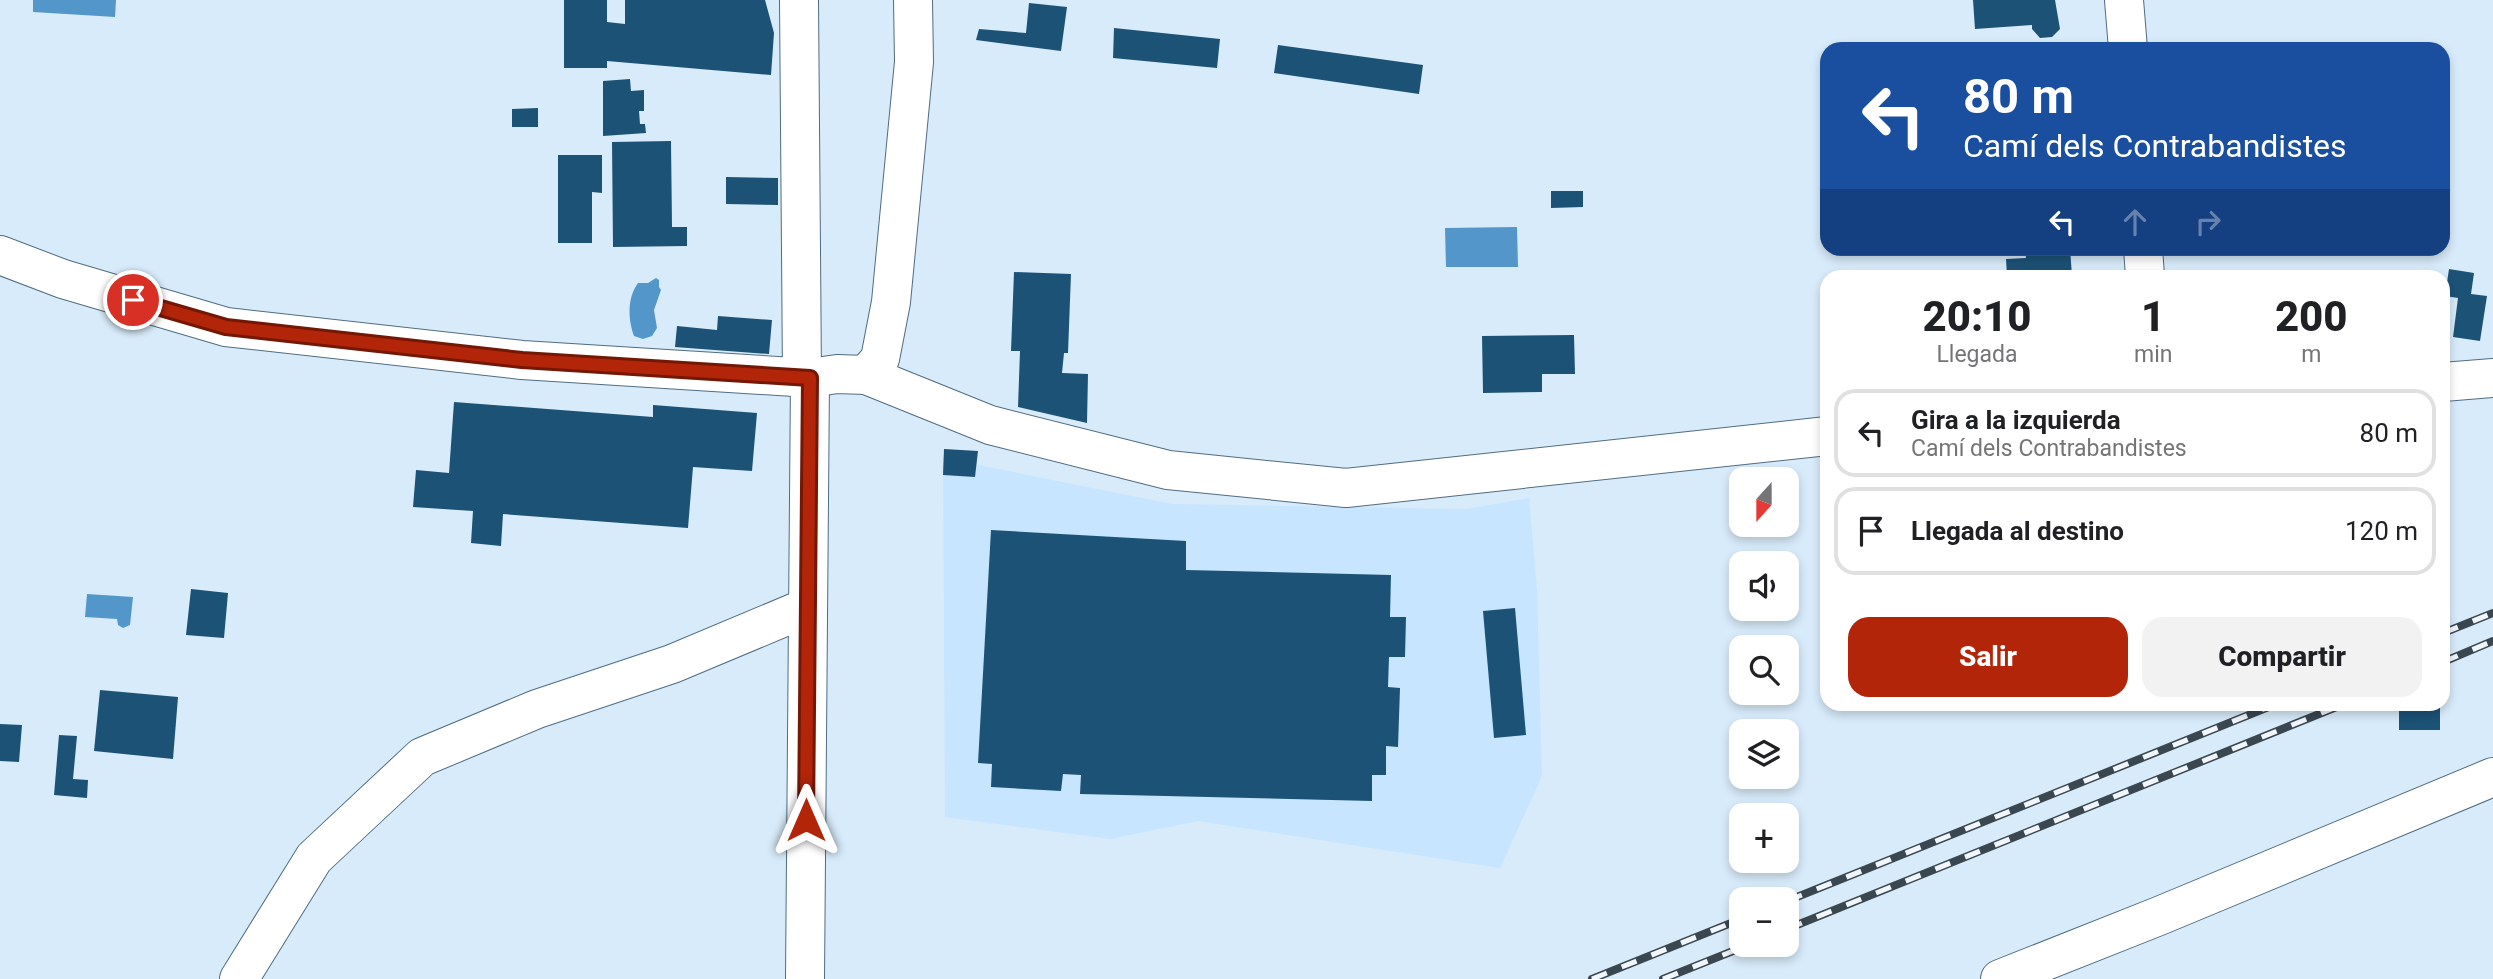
<!DOCTYPE html>
<html lang="es">
<meta charset="utf-8">
<style>
body{margin:0;font-family:Roboto,sans-serif;background:#f2f2f2;color:#202124;height:100vh;display:flex;flex-direction:column;font-size:26px;white-space:nowrap}
*{box-sizing:border-box;margin:0}
p{font-size:23px;color:#757577}
.icon{flex:none;width:38px;height:38px;fill:none;stroke:currentColor;stroke-width:2;stroke-linecap:round;stroke-linejoin:round}
.map{position:relative;flex:1;overflow:hidden}
.details{position:absolute;left:1820px;top:270px;width:630px;height:441px;display:flex;flex-direction:column;background:#fff;border-radius:21px;box-shadow:0 4px 10px #0003}
.details>*{flex:none}
.top-card{position:absolute;left:1820px;top:42px;width:630px;height:214px;border-radius:21px;box-shadow:0 4px 10px #0003;background:#1a4fa0;color:#fff;overflow:hidden}
.needle{width:46px;rotate:201deg}
.fabs{position:absolute;left:1729px;top:467px;display:grid;gap:14px}
.fabs a{display:grid;place-items:center;width:70px;height:70px;border-radius:14px;background:#fff;box-shadow:0 4px 10px #0003;font-size:35px}
.pin{position:absolute;display:grid;place-items:center;width:60px;height:60px;color:#fff;margin:-30px;border:4px solid #fff;border-radius:50%;box-shadow:0 2px 7px #0007}
.me{position:absolute;width:77px;margin:-38px;rotate:0deg;stroke-linejoin:round;filter:drop-shadow(0 0 5px #0008)}
.turn{display:flex;align-items:center;gap:24px;height:147px;padding:0 28px;font-size:32px}
.turn .icon{width:91px;height:91px;stroke-width:2.5}
.turn b{display:block;font-size:49px;line-height:60px}
.lanes{display:flex;align-items:center;height:66px;padding:0 28px;background:#0003;justify-content:center;gap:35px;direction:ltr}
.lanes .off{opacity:.35}
.eta{display:flex;justify-content:space-evenly;align-items:center;height:119px;text-align:center}
.eta b{font-size:42px;font-weight:800;line-height:49px}
.primary-button{display:flex;gap:14px;margin-top:auto;padding:14px 28px}
.primary-button a{flex:1;height:80px;border-radius:21px;background:#b22509;color:#fff;font-size:28px;font-weight:800;line-height:80px;text-align:center}
.primary-button a+a{background:#f2f2f2;color:#202124}
ul{padding:0;list-style:none}
li{display:flex;align-items:center;gap:21px;height:88px;margin:0 14px 10px;padding:0 14px;border:4px solid #e0e0e0;border-radius:21px}
li div{flex:1}
li b{display:block;font-size:26px}
li em{font-style:normal}
.map>svg:first-child{display:block}
.built{fill:#c7e5fe}
.water{fill:#5397ca}
.building{fill:#1c5276}
.lines{fill:none;stroke-linecap:round;stroke-linejoin:round}
.minor-casing{stroke:#506c82;stroke-width:40}
.minor{stroke:#fff;stroke-width:38}
.rail-casing{stroke:#3a4650;stroke-width:8}
.rail{stroke:#f0f6fb;stroke-width:5;stroke-dasharray:16;stroke-linecap:butt}
.route-casing{stroke:#741806;stroke-width:18}
.route{stroke:#b22509;stroke-width:12}
</style>
<div class="map">
<svg width="2493" height="979" viewBox="0 0 2493 979">
<rect width="100%" height="100%" fill="#d8ebfa"/>
<!-- built -->
<path class="built" d="M943 458 1172 504 1467 509 1529 498 1537 589 1542 776 1500 868 1198 821 1110 839 945 817Z"/>
<!-- water -->
<g class="water">
<path d="M33 0H116L115 17 33 12Z"/>
<path d="M1517 227 1518 267H1446L1445 228Z"/>
<path d="M656 278 659 280V287L661 290 654 310 657 328 652 336 643 339 634 336C628 319 627 298 638 283H648Z"/>
<path d="M87 594 133 597 130 625 123 628 118 625 117 619 85 617Z"/>
</g>
<!-- building -->
<g class="building">
<path d="M564 0H607V22L625 24V0H765L774 33 771 75 607 61V68H564Z"/>
<path d="M1973 0H2055L2060 29 2052 37 2040 38 2032 29V25L1975 29Z"/>
<path d="M1029 3 1067 7 1061 51 976 40 979 29 1026 33Z"/>
<path d="M1114 28 1220 39 1217 68 1113 58Z"/>
<path d="M1278 45 1423 65 1419 94 1274 73Z"/>
<path d="M630 79 631 91 644 90V111H639L640 124H645L646 133 603 136V81Z"/>
<path d="M538 108V127H512V109Z"/>
<path d="M671 141 672 227H687V246L613 247 612 142Z"/>
<path d="M558 155H602V193L592 192V243H558Z"/>
<path d="M726 177 778 178V205L726 204Z"/>
<path d="M1551 191H1583V207L1551 208Z"/>
<path d="M2025 248H2070L2072 276H2007L2006 259 2026 258Z"/>
<path d="M2449 269 2474 273 2471 294 2487 296 2480 341 2453 337 2458 298 2445 296Z"/>
<path d="M1014 272 1071 274 1068 353H1064L1062 373 1088 374 1087 423 1018 407 1020 351H1011Z"/>
<path d="M718 316 772 320 769 354 675 347 677 326 717 330Z"/>
<path d="M1574 335 1575 374H1542V392L1483 393 1482 336Z"/>
<path d="M454 402 653 417V405L757 413 752 471 693 467 688 528 503 514 501 546 471 543 473 511 413 507 416 470 449 473Z"/>
<path d="M944 449 978 451 975 477 943 475Z"/>
<path d="M991 530 1186 541V570L1391 575 1390 617H1406L1405 657H1389L1388 687 1400 688 1398 747 1386 746V775H1372V801L1080 794 1081 775 1063 774 1061 791 991 787 992 764 978 763Z"/>
<path d="M191 589 228 593 224 638 186 635Z"/>
<path d="M1515 608 1526 735 1494 738 1483 611Z"/>
<path d="M100 690 178 697 173 759 94 751Z"/>
<rect x="2399" y="704" width="41" height="26"/>
<path d="M0 724 22 725 19 762 0 761Z"/>
<path d="M59 735 77 736 73 779 88 780 87 798 54 795Z"/>
</g>
<g class="lines">
<defs>
<g id="minor">
<path d="M799 0 802 377"/>
<path d="M2124 0 2128 49"/>
<path d="M2143 248 2145 276"/>
<path d="M0 255 63 279 226 327 522 360 810 378 837 374 866 375 990 425 1168 470 1346 488 1827 436"/>
<path d="M866 375 880 359 891 302 914 62 913 0"/>
<path d="M2443 382 2493 378"/>
<path d="M239 979 314 858 422 757 537 709 672 664 808 607"/>
<path d="M805 979 810 378"/>
<path d="M2000 979 2159 916 2493 777"/>
</g>
</defs>
<!-- minor casing -->
<use href="#minor" class="minor-casing"/>
<!-- minor -->
<use href="#minor" class="minor"/>
<defs>
<g id="rail">
<path d="M2443 633 2493 613"/>
<path d="M2443 662 2493 641"/>
<path d="M1787 901 2276 704"/>
<path d="M1787 929 2344 704"/>
<path d="M1592 979 1741 919"/>
<path d="M1663 979 1748 945"/>
</g>
</defs>
<!-- rail casing -->
<use href="#rail" class="rail-casing"/>
<!-- rail -->
<use href="#rail" class="rail"/>
</g>
<g class="lines">
<defs>
<path id="route" d="M133 300 226 327 253 330 522 360 810 378 806 820"/>
</defs>
<!-- route casing -->
<use href="#route" class="route-casing"/>
<!-- route -->
<use href="#route" class="route"/>
</g>
</svg>
<div class="fabs">
<a><svg class="needle" viewBox="-14 -14 28 28"><path d="M0-13l5 13h-10z" fill="#e53935"/><path d="M0 13l5-13h-10z" fill="#757577"/></svg></a>
<a><svg class="icon" aria-label="sound" viewBox="0 0 24 24"><path d="M4 9h4l5-4v14l-5-4H4zM17 9q2 3 0 6"/></svg></a>
<a><svg class="icon" aria-label="search" viewBox="0 0 24 24"><circle cx="10" cy="10" r="6"/><path d="M15 15l6 6"/></svg></a>
<a><svg class="icon" aria-label="layers" viewBox="0 0 24 24"><path d="M12 4l9 5-9 5-9-5zM3 14l9 5 9-5"/></svg></a>
<a>+</a>
<a>−</a>
</div>
<div class="pin" style="left:133px;top:300px;background:#d93025"><svg class="icon" aria-label="arrive" viewBox="0 0 24 24"><path d="M6 21V4h12l-3 4 3 4H6"/></svg></div>
<svg class="me" style="left:806px;top:820px" viewBox="-20 -20 40 40"><path d="M0-17L14 15 0 8-14 15z" fill="#b22509" stroke="#fff" stroke-width="4"/></svg>
<div class="top-card">
<div class="turn"><svg class="icon" aria-label="left" viewBox="0 0 24 24"><path d="M17 20v-9H6M10 6l-5 5 5 5"/></svg><div><b>80 m</b>Camí dels Contrabandistes</div></div>
<div class="lanes"><svg class="icon" aria-label="left" viewBox="0 0 24 24"><path d="M17 20v-9H6M10 6l-5 5 5 5"/></svg><svg class="icon off" aria-label="ahead" viewBox="0 0 24 24"><path d="M12 20V5M6 11l6-6 6 6"/></svg><svg class="icon off" aria-label="right" viewBox="0 0 24 24"><path d="M7 20v-9h11M14 6l5 5-5 5"/></svg></div>
</div>
<section class="details">
<div class="eta">
<div><b>20:10</b><p>Llegada</p></div>
<div><b>1</b><p>min</p></div>
<div><b>200</b><p>m</p></div>
</div>
<ul>
<li><svg class="icon" aria-label="left" viewBox="0 0 24 24"><path d="M17 20v-9H6M10 6l-5 5 5 5"/></svg><div><b>Gira a la izquierda</b><p>Camí dels Contrabandistes</p></div><em>80 m</em></li>
<li><svg class="icon" aria-label="arrive" viewBox="0 0 24 24"><path d="M6 21V4h12l-3 4 3 4H6"/></svg><div><b>Llegada al destino</b></div><em>120 m</em></li>
</ul>
<div class="primary-button"><a>Salir</a><a>Compartir</a></div>
</section>
</div>
